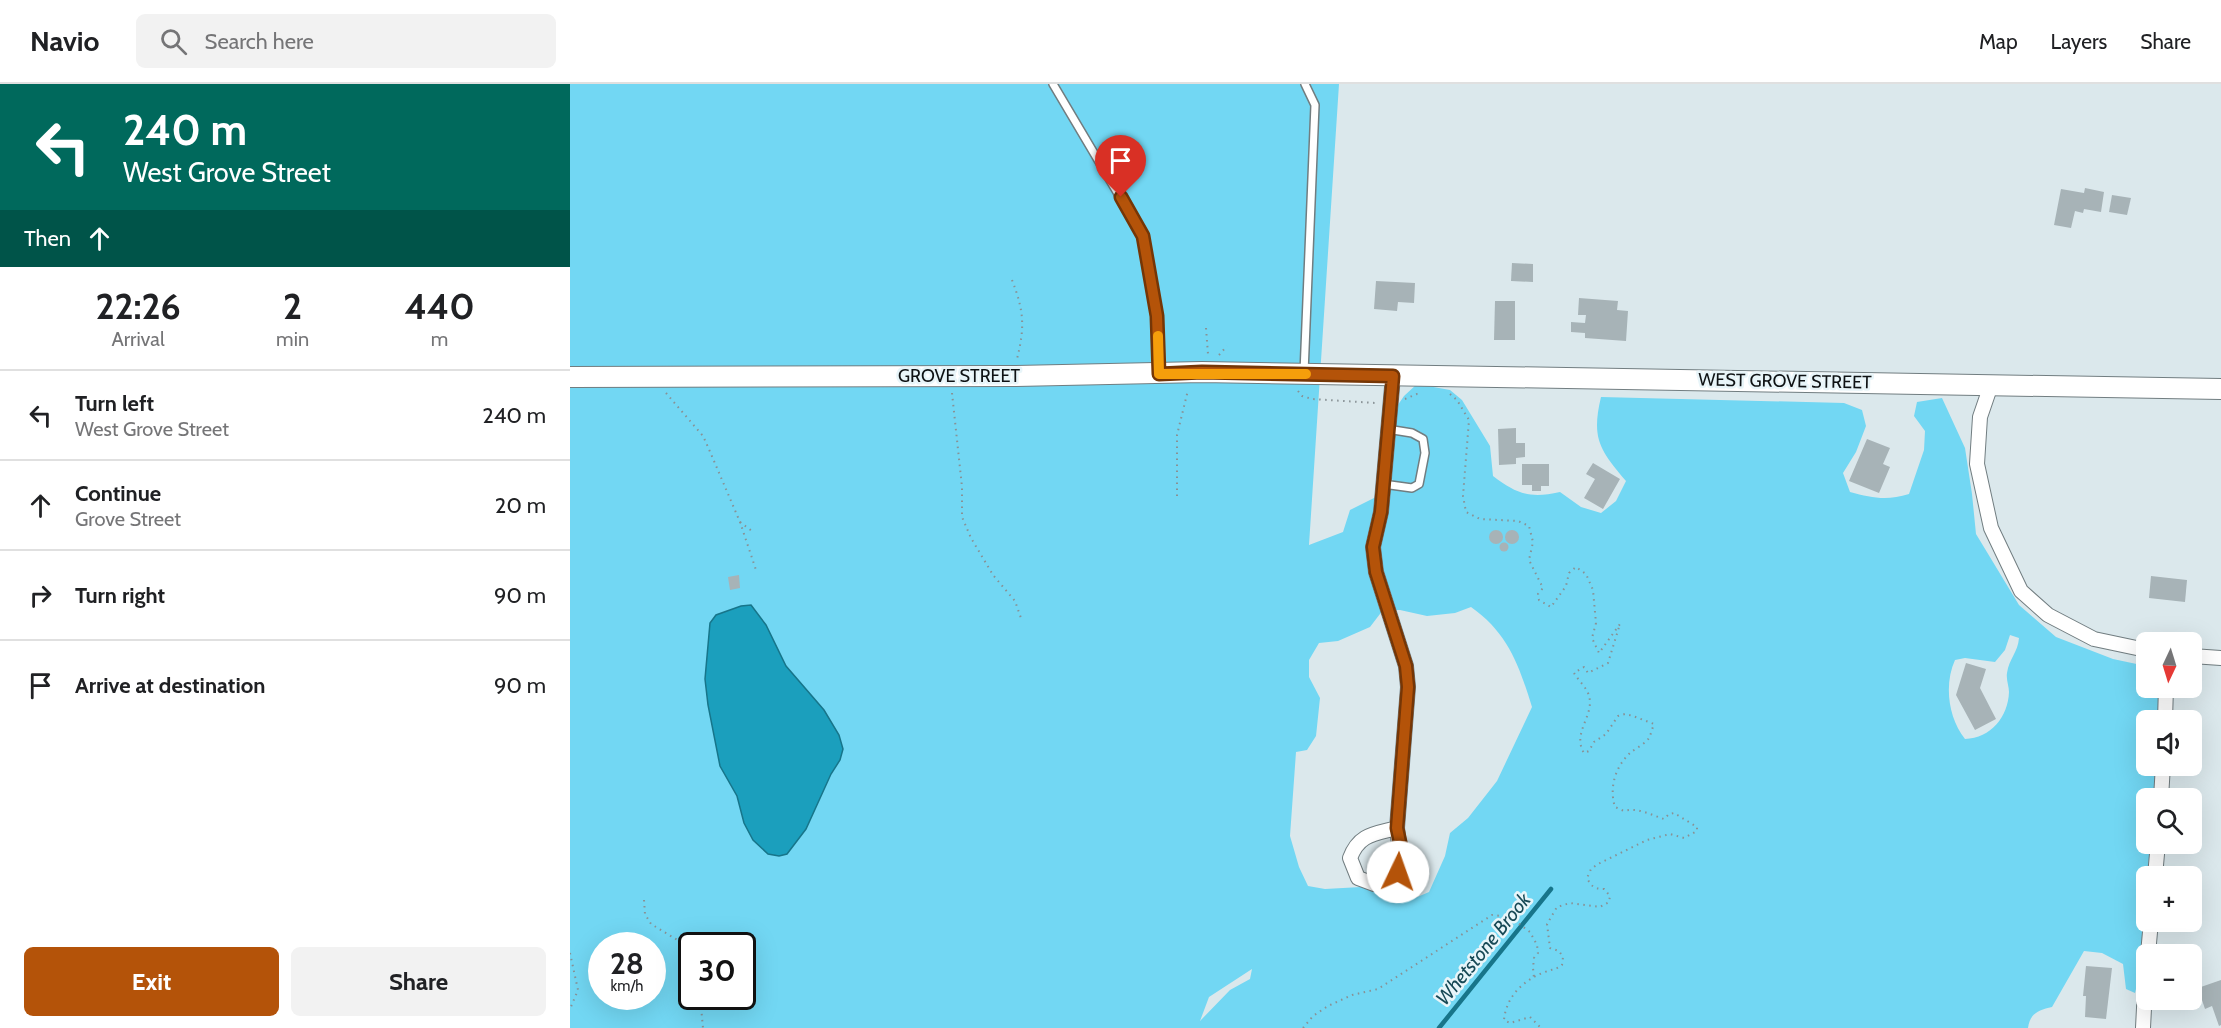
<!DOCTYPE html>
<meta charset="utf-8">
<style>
body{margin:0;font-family:Cabin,sans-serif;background:#f2f2f2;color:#202124;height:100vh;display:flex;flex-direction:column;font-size:22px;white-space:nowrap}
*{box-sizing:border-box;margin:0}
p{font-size:20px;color:#757577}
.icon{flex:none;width:33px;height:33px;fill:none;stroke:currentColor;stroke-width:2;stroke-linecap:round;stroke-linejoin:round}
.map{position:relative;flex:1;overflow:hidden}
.panel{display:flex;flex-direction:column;background:#fff;width:570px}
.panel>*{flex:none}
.hud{background:#00695c;color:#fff;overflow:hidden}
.needle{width:39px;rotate:184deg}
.fabs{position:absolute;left:1566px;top:548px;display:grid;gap:12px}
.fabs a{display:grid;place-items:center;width:66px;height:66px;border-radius:9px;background:#fff;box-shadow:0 6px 24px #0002;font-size:30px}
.speed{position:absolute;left:18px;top:848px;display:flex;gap:12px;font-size:30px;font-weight:700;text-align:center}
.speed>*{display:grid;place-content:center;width:78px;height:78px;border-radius:50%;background:#fff;box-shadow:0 6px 24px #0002;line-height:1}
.speed small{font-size:15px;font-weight:400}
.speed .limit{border:3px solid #111;border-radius:9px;background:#fff;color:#111}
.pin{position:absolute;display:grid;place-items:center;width:51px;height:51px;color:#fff;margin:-62px -26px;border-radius:50% 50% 50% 0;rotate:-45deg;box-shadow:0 0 6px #0007}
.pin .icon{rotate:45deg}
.me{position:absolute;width:66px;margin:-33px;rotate:3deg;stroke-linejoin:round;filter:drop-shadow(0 0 4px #0008)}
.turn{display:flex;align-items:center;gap:21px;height:126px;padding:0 24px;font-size:27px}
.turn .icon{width:78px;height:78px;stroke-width:2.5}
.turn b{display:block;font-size:42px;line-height:51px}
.then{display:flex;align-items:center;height:57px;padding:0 24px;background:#0003;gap:12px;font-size:22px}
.eta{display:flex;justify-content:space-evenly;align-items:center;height:102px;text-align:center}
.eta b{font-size:36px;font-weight:700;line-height:42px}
.cta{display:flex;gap:12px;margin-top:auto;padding:12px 24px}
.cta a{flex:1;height:69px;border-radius:9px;background:#b45309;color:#fff;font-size:24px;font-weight:700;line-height:69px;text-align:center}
.cta a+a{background:#f2f2f2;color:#202124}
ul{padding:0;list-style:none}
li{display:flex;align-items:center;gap:18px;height:90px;padding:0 24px;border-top:2px solid #e0e0e0}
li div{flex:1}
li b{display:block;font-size:22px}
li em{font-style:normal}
header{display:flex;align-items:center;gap:36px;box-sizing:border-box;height:84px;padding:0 30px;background:#fff;border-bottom:2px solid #e0e0e0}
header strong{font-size:28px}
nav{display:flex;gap:33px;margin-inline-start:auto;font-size:21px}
.search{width:420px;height:54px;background:#f2f2f2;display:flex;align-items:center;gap:15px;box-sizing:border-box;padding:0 21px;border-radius:9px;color:#757577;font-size:22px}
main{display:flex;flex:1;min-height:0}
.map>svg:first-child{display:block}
.green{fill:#72d7f3;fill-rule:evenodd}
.water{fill:#1b9fbd;stroke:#17758a;stroke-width:1.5}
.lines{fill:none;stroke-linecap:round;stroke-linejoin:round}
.stream{stroke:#17758a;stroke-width:4.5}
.building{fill:#a7b3b7}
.lane-casing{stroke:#717d80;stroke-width:10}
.street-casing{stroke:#717d80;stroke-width:16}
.secondary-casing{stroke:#717d80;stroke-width:22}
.path{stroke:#889195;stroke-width:2;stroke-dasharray:1.5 4.5;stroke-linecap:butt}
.lane{stroke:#fff;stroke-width:7}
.street{stroke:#fff;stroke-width:14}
.secondary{stroke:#fff;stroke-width:20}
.route-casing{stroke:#753606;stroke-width:15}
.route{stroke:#b45309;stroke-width:10}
.slow{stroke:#f59e0b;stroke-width:10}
.labels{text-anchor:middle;stroke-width:5;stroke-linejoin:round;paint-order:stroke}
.street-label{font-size:18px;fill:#0e1214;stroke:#e8f5f9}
.water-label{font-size:20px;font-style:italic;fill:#174956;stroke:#e8f5f9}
</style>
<header>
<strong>Navio</strong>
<div class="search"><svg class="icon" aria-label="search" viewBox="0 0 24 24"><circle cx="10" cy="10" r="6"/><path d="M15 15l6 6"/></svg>Search here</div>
<nav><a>Map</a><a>Layers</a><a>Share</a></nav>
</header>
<main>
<section class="panel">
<div class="hud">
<div class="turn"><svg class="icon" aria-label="left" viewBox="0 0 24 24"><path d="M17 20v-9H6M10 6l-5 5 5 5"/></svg><div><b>240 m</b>West Grove Street</div></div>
<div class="then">Then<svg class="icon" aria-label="ahead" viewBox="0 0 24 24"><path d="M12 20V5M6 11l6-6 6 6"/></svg></div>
</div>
<div class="eta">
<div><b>22:26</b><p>Arrival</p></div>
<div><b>2</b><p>min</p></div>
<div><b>440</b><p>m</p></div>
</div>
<ul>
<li><svg class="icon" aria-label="left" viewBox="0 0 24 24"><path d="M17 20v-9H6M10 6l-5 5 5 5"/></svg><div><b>Turn left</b><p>West Grove Street</p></div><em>240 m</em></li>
<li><svg class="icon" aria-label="ahead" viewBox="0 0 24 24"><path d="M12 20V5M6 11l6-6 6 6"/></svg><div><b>Continue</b><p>Grove Street</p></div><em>20 m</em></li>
<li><svg class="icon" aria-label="right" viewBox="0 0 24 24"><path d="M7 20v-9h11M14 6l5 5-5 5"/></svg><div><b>Turn right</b></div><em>90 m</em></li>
<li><svg class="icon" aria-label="arrive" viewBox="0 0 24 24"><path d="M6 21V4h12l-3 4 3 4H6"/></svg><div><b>Arrive at destination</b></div><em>90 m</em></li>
</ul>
<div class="cta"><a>Exit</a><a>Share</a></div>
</section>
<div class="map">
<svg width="1651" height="944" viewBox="0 0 1651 944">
<rect width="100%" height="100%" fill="#dbe8ec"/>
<!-- green -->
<path class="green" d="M0 0H769L739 461 773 448 780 426 826 403 820 391 817 337 834 312 847 300 880 306 892 316 920 362 923 392C947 410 960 415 990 408L1011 423 1031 429 1046 417 1056 397C1030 366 1021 355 1031 313L1274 319 1292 326 1296 342 1286 368 1273 389 1280 408C1302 414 1317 417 1339 410L1354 366 1355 347 1344 332 1347 318 1372 314 1395 364 1402 410 1406 450 1449 521 1486 553 1543 575 1576 582V603H1591L1589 636H1576V681H1586L1583 714H1576V759H1580L1571 885 1565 909 1556 905 1553 880 1532 869 1514 867 1482 923C1469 926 1460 929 1458 944H0ZM901 523C938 549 949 581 962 623L927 697 898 734 880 749 875 772 859 808 845 814 819 813 791 803 755 805 738 802 729 783 720 752 726 668 737 666 746 652 750 614 739 593V576L749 559 768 557 800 543 813 526H830L857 532 885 529ZM1440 551 1449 554C1448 568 1439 575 1437 589 1436 596 1439 602 1439 608 1438 633 1421 654 1395 655 1378 634 1374 600 1385 576L1395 574 1425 578 1435 566ZM32 861H82V912H32ZM122 861H172V912H122ZM682 885 680 895 660 906 630 937 639 913Z"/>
<!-- water -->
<path class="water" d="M181 521 196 541 216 582 254 626 269 651 273 665 270 676 261 690 236 745 217 770 209 772 198 770 183 756 174 739 167 712 150 682 138 621 135 595 140 539 146 531 171 522Z"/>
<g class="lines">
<!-- stream -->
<path class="stream" d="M869 944 981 805"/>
</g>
<!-- building -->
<g class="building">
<path d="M1515 104 1534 108 1531 128 1514 125 1513 129 1505 127 1501 144 1484 141 1491 105 1514 109Z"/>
<path d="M1542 111 1561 114 1557 131 1539 128Z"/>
<path d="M942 179 963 180V198L941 197Z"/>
<path d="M806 197 845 199 844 219 828 218 827 227 804 225Z"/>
<path d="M1009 214 1048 217 1047 226 1058 227 1056 257 1015 254V249L1001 248V238L1015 239 1016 231H1008Z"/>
<path d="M925 217H945V256H924Z"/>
<path d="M946 344V359H955V373L946 374V380L929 381 928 345Z"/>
<path d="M1297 355 1320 364 1313 380 1320 383 1309 409 1279 397Z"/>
<path d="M1023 379 1050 395 1033 425 1014 414 1025 395 1016 390Z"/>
<path d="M952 380H979V402H971V407H962V401H952Z"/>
<circle cx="942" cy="453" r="7"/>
<circle cx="926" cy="453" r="7"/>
<circle cx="934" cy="463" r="4.5"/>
<path d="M169 491 170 504 160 506 158 493Z"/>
<path d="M1581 492 1617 496 1615 518 1579 514Z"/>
<path d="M1396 579 1416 585 1410 604 1426 635 1405 646 1386 611Z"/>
<path d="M1516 882 1542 884 1536 935 1515 933 1516 912H1513Z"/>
<path d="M1651 896V941L1649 942 1642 922 1635 925 1628 904Z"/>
</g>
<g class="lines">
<defs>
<g id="lane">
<path d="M483 0 573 152 587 232 589 287"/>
<path d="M734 289 745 21 735 0"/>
<path d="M813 400 842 404 849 400 855 369 853 355 842 349 817 345"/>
</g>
<g id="street">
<path d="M823 292 811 428 803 463 806 488 836 582 838 603 827 744 831 777 828 788 817 797 804 800 788 794 780 774C789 750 804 750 827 744"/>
<path d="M1421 301 1410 333 1407 380 1421 444 1451 507 1478 531 1524 555 1576 566"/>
<path d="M1622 572 1651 574"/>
<path d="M1595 636 1596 603"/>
<path d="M1591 714 1593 681"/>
<path d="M1585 792 1588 759"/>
<path d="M1578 870 1581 837"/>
<path d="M1573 944 1576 884"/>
</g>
<path id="secondary" d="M0 293 446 292 632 288 1651 305"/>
</defs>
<!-- lane casing -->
<use href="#lane" class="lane-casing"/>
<!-- street casing -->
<use href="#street" class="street-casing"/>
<!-- secondary casing -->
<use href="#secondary" class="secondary-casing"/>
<!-- path -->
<g class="path">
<path d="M442 196C454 227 455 243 447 275"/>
<path d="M636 244 638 270"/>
<path d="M649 271 657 262"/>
<path d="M728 307 732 312 742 315 806 319"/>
<path d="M96 309 133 352 138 363 170 438 186 486"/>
<path d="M382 309 392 403V433L401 454 423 491 445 517 452 537"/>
<path d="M880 310 887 316 899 336 893 412 896 428 910 435 948 437 959 442 963 458 959 476 973 504 968 510 969 516 981 523 996 502 999 489 1006 483 1016 490 1023 506 1026 539 1022 554 1029 569 1050 540 1038 579 1018 589 1014 583 1004 589C1008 596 1015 602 1018 609 1027 630 1001 648 1014 669L1019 667 1024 658 1036 650 1048 632 1055 630 1063 632 1084 640C1082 645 1081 650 1079 654 1075 660 1066 664 1060 669 1045 683 1039 704 1045 723L1054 727C1068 723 1081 731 1094 735L1099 730 1104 729 1127 743V747L1114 754 1100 750 1077 756 1028 780 1021 785 1017 794C1021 802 1024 805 1034 805L1040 812 1039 818 1030 823 1000 819 987 823 977 840 980 864 989 867 993 873 992 881C986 886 982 885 975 888 953 896 936 913 934 936L940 939 960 933 971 944"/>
<path d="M835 315 847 310H852"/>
<path d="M607 412V351L618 306"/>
<path d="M170 438 182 447"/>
<path d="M74 816 75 830 81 840 109 857 122 874"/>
<path d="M0 869 8 906 0 925"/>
<path d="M130 912 133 944"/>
<path d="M733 944 743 932 758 922 782 911 808 905 922 831 940 833 960 848 967 861 968 869 964 874 963 884 964 894"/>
</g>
<!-- lane -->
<use href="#lane" class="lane"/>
<!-- street -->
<use href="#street" class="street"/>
<!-- secondary -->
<use href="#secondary" class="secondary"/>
</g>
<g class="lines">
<defs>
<path id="route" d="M551 113 573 152 587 232 589 290 632 288 823 292 811 428 803 463 806 488 836 582 838 603 827 744 831 763V777L828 788"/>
</defs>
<!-- route casing -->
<use href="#route" class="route-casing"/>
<!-- route -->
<use href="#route" class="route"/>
<!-- slow -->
<path class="slow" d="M588 252 589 290H736"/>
</g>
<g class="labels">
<!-- street labels -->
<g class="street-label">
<text x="389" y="298">GROVE STREET</text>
<text transform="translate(1215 297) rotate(1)" y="6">WEST GROVE STREET</text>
</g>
<!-- water labels -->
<g class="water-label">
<text transform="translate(913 865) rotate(-51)" y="7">Whetstone Brook</text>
</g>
</g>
</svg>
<div class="fabs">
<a><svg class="needle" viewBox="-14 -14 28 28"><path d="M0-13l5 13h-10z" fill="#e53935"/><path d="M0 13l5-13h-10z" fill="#757577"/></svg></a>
<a><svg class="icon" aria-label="sound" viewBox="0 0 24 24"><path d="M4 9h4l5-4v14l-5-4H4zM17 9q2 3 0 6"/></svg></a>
<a><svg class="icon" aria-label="search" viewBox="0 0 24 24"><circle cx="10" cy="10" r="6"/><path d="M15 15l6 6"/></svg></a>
<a>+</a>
<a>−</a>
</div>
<div class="speed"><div>28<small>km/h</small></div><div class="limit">30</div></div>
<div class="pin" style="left:551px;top:113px;background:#d93025"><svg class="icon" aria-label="arrive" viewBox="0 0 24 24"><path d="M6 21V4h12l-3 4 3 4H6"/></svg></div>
<svg class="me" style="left:828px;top:788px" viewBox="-20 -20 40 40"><circle r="19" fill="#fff"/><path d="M0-13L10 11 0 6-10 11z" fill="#b45309"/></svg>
</div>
</main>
